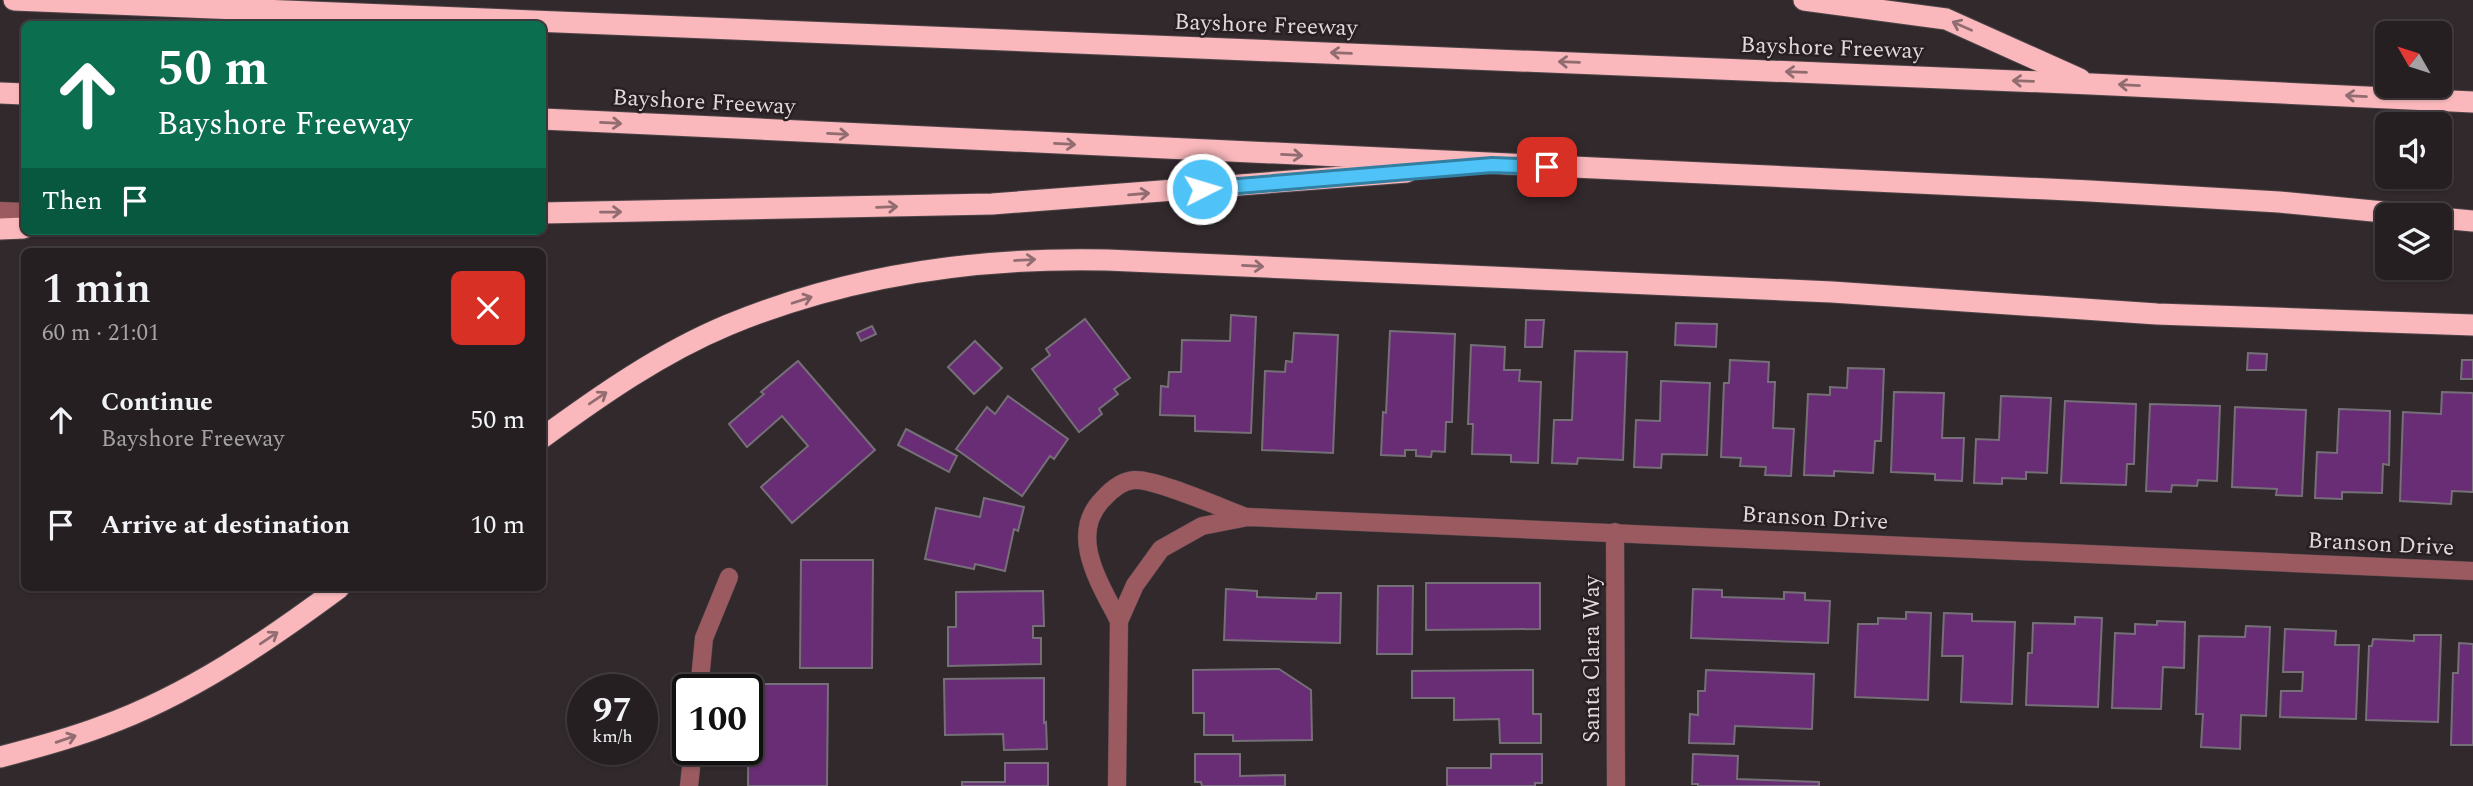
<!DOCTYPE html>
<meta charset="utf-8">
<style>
body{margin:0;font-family:Spectral,serif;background:#322c2f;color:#f1f3f6;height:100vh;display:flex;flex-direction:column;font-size:26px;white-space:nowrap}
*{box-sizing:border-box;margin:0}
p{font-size:23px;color:#a4a2a5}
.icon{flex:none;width:38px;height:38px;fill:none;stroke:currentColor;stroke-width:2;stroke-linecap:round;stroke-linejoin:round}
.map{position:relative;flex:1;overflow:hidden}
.sheet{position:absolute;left:21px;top:248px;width:525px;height:343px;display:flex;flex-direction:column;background:#261f22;border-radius:10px;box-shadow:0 2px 5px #0004,0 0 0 2px #423d40}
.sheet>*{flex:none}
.guide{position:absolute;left:21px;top:21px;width:525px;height:214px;border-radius:10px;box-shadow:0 2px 5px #0004,0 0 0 2px #423d40;background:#0b6e4f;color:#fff;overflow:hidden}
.needle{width:46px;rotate:309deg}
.buttons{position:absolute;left:2375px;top:21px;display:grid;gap:14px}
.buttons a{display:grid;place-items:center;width:77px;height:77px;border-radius:10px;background:#261f22;box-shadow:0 2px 5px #0004,0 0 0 2px #423d40;font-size:35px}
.speed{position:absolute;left:567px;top:674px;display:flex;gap:14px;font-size:35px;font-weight:700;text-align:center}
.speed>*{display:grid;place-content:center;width:91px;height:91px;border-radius:50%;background:#261f22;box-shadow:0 2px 5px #0004,0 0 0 2px #423d40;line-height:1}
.speed small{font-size:18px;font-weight:400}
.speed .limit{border:4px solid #111;border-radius:10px;background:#fff;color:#111}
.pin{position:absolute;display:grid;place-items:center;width:60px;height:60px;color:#fff;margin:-30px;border-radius:14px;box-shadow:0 4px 10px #0006}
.me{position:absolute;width:77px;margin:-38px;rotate:85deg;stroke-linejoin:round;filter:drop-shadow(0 0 5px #0008)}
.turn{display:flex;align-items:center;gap:24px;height:147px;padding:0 21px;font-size:32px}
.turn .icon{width:91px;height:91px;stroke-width:2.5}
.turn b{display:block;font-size:49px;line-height:60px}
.then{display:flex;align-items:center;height:66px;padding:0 21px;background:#0003;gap:14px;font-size:26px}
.round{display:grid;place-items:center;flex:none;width:74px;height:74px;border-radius:10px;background:#322c2f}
.headline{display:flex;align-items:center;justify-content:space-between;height:119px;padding:0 21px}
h1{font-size:42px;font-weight:600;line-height:52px}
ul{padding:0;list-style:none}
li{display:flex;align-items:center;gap:21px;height:105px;padding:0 21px}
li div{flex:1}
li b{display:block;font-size:26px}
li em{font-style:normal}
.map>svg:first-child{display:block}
.building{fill:#682d75;stroke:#756f77;stroke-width:2}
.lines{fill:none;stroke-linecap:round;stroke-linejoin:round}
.minor-casing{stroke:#4e4549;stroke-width:19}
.highway-casing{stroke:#4e4549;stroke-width:23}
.minor{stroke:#9a5a5f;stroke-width:18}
.highway{stroke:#fab8bc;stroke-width:21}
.oneway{stroke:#916c70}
.route-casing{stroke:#337fa1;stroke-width:18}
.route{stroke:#4fc3f7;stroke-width:12}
.labels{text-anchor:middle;stroke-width:5;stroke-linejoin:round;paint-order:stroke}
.street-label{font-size:23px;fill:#dfd9dc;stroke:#281f23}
</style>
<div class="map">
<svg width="2473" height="786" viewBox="0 0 2473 786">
<rect width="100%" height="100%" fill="#32292d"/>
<!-- building -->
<g class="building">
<path d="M1231 315 1256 317 1251 433 1195 431V416L1160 415 1161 386 1168 387 1169 372H1181L1182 340 1230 341Z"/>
<path d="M1085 319 1130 378 1114 389 1118 394 1099 409 1102 414 1079 432 1032 369 1050 355 1046 349Z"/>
<path d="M1526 320H1544L1542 347H1525Z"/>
<path d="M1676 323 1717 324 1716 347 1675 345Z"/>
<path d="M872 326 876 334 861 341 857 333Z"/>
<path d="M1390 331 1455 334 1452 422H1446L1445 452 1432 451 1431 457 1416 456V450H1405V456L1381 455 1383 412 1386 413Z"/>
<path d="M1294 333 1338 335 1333 453 1262 450 1265 371 1285 372 1286 361 1292 362Z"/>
<path d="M975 341 1002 368 974 394 948 367Z"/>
<path d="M1471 345 1505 347 1504 370H1520L1519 381 1541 382 1538 463 1511 462V455L1472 454 1473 424H1468Z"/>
<path d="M1575 351 1627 352 1623 460 1578 458 1577 464 1552 463 1554 420H1572Z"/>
<path d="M2248 353 2267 354 2266 370H2247Z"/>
<path d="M1730 360 1769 362 1768 382H1775L1773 428 1794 429 1791 476 1765 475 1766 467 1740 466 1741 458 1721 457 1724 383H1729Z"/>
<path d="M2462 360H2473V379H2461Z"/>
<path d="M798 361 875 450 792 523 761 487 808 446 782 416 747 447 729 424 764 394 761 392Z"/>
<path d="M1848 368 1884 369 1881 441H1875L1873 473 1834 471V476L1804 475 1808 394 1830 395V387L1847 388Z"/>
<path d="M1661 381 1710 383 1707 455 1662 454 1661 468 1634 467 1636 420 1660 421Z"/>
<path d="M1894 392 1944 393 1942 438H1964L1962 481 1935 480V474L1891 472Z"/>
<path d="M2442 392 2473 393V492L2452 491 2451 504 2400 501 2403 412 2441 414Z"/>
<path d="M1008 396 1068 439 1054 459 1050 456 1022 496 956 449 987 407 995 414Z"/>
<path d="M2001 396 2051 398 2047 473 2026 472V479L2002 478V484L1974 483 1976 439 1999 440Z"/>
<path d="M2065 401 2136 404 2134 464H2127L2126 485 2061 483Z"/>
<path d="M2150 404 2220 406 2217 481 2198 480 2197 486 2172 485 2171 492 2146 491Z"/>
<path d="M2235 407 2306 410 2302 496 2276 495 2277 489 2232 487Z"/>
<path d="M2339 409 2390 411 2389 465 2383 464 2382 493 2342 492V499L2315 498 2317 452 2337 453Z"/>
<path d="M906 429 957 456 949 472 898 445Z"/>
<path d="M984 498 1024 507 1018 531 1014 529 1005 571 975 564 974 569 925 559 936 508 980 517Z"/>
<path d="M801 560H873L872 668H800Z"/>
<path d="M1426 583H1540V629L1426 630Z"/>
<path d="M1378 586H1413L1412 654H1377Z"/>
<path d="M1226 589 1257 591V597L1316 599 1317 593H1341L1340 643 1224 640Z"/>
<path d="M1693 589 1722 590V597L1784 599V592L1805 593V600L1830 601 1828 643 1691 638Z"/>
<path d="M1043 591 1044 626H1033V638H1041V664L948 666V627H956V592Z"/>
<path d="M1906 612 1931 613 1928 700 1855 697 1858 624H1878V618L1906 619Z"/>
<path d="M1944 613 1972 614V621L2015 622 2012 704 1961 702 1963 656H1942Z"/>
<path d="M2075 617 2102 618 2098 707 2026 705 2028 653H2032L2033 623 2075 624Z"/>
<path d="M2157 621 2185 622 2184 668 2163 667 2161 709 2112 708 2115 633 2135 634V624L2157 625Z"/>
<path d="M2246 626 2270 627 2266 716 2241 715 2240 749 2201 747 2203 714H2196L2199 636 2245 637Z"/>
<path d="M2285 629 2336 631 2335 645H2359L2356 719 2280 717 2281 691H2302L2303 672H2283Z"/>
<path d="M2414 635H2441L2438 722 2366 720 2369 646H2372L2373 639 2414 641Z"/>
<path d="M2459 643 2473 644V745H2451L2453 673H2458Z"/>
<path d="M1279 669 1311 690 1312 740 1233 741V735H1204V713H1193V670Z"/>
<path d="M1533 670V714H1541V743H1500L1499 719 1454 720V698H1412V671Z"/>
<path d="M1706 670 1814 674 1812 729 1735 726 1734 744 1689 743 1690 714 1698 715V691H1705Z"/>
<path d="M1044 678V723L1046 722 1047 749 1004 750 1003 734 945 735 944 679Z"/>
<path d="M749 684H828L827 786H748Z"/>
<path d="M1195 754H1240V776L1285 775V786H1202L1201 782H1195Z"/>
<path d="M1491 754H1542V783H1535V786H1447V768H1491Z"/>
<path d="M1693 754 1738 756 1737 779 1819 782V786H1698V784H1692Z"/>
<path d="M1005 763H1048V786H962V782H1005Z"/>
</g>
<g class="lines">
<defs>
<g id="minor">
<path d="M0 211 24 212"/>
<path d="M1615 532 1616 786"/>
<path d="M1119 621C1101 585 1067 535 1103 499 1111 490 1121 481 1134 480 1154 478 1224 509 1246 517"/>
<path d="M699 690 704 638 729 577"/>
<path d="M689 786 693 749"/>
<path d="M1117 786 1119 621 1135 585 1161 549 1202 526 1248 517 2473 571"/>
</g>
<g id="highway">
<path d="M14 0 2091 84 2473 102"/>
<path d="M1804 0 1946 19 2080 79"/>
<path d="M0 93 24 94"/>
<path d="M542 119 2090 191 2279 202 2415 215"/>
<path d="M542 213 992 204 1407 172"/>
<path d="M2440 218 2473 221"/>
<path d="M0 229 24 228"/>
<path d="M542 438C601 395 661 353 728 325 849 275 978 257 1107 260L1832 292 2157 314 2473 325"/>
<path d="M0 757C35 748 69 739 103 726 189 695 266 642 339 588"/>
</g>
</defs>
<!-- minor casing -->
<use href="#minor" class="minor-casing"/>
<!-- highway casing -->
<use href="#highway" class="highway-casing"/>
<!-- minor -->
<use href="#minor" class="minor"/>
<!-- highway -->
<use href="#highway" class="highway"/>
</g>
<!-- one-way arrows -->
<defs><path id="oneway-shaft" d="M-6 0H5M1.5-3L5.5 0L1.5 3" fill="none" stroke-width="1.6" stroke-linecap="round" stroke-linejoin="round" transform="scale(1.75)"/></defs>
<g class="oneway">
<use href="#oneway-shaft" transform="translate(1962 26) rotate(-156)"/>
<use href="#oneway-shaft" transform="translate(1341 53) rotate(-178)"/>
<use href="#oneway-shaft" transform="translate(1569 62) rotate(-178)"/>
<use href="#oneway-shaft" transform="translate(1796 72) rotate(-178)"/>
<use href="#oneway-shaft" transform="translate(2023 81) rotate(-178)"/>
<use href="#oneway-shaft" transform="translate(2129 85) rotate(-177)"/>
<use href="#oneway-shaft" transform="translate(2356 96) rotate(-177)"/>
<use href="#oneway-shaft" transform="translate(611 123) rotate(3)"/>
<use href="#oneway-shaft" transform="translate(838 134) rotate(3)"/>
<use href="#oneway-shaft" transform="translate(1065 144) rotate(3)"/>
<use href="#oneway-shaft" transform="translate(1292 155) rotate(3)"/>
<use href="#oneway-shaft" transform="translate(1139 194) rotate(-5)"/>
<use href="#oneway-shaft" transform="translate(887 207) rotate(-2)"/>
<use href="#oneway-shaft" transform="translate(611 212) rotate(-1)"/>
<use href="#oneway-shaft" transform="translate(1025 260) rotate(-3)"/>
<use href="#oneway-shaft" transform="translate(1253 266) rotate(3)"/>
<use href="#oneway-shaft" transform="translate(802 300) rotate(-18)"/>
<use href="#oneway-shaft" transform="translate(598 398) rotate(-34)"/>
<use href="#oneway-shaft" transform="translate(269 638) rotate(-34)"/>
<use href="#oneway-shaft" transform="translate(66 739) rotate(-19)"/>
</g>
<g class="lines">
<defs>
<path id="route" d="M1202 189 1492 165 1547 167"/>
</defs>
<!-- route casing -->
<use href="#route" class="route-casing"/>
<!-- route -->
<use href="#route" class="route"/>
</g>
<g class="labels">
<!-- street labels -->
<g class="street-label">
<text transform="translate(1266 24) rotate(2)" y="8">Bayshore Freeway</text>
<text transform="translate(1832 47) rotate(2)" y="8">Bayshore Freeway</text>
<text transform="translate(704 101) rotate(3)" y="8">Bayshore Freeway</text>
<text transform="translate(1815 517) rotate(3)" y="8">Branson Drive</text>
<text transform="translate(2381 543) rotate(3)" y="8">Branson Drive</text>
<text transform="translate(1591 659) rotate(-90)" y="8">Santa Clara Way</text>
</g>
</g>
</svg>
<div class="buttons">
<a><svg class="needle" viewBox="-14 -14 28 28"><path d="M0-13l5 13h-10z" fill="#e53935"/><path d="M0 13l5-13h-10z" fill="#a4a2a5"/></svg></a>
<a><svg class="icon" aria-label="sound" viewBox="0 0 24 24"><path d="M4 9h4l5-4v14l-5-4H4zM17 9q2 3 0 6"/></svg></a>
<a><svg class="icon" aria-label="layers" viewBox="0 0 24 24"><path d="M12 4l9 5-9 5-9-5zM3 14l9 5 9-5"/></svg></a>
</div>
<div class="speed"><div>97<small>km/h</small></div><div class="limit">100</div></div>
<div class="pin" style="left:1547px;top:167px;background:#d93025"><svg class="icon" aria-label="arrive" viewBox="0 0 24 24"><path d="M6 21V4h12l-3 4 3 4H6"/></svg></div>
<svg class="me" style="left:1202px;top:189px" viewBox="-20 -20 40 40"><circle r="17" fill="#4fc3f7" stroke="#fff" stroke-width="3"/><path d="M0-11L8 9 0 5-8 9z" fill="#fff"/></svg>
<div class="guide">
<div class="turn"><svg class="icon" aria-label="ahead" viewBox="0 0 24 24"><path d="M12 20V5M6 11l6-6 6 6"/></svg><div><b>50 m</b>Bayshore Freeway</div></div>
<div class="then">Then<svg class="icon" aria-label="arrive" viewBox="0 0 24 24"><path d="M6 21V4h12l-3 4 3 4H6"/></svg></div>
</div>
<section class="sheet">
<div class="headline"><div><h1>1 min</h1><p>60 m · 21:01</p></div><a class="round" style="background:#d93025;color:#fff"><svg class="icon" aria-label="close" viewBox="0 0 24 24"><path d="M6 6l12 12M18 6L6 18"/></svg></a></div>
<ul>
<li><svg class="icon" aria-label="ahead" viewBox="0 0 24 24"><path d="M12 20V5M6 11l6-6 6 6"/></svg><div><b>Continue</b><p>Bayshore Freeway</p></div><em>50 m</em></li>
<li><svg class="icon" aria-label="arrive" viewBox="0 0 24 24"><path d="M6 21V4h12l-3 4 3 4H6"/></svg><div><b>Arrive at destination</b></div><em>10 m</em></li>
</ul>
</section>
</div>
